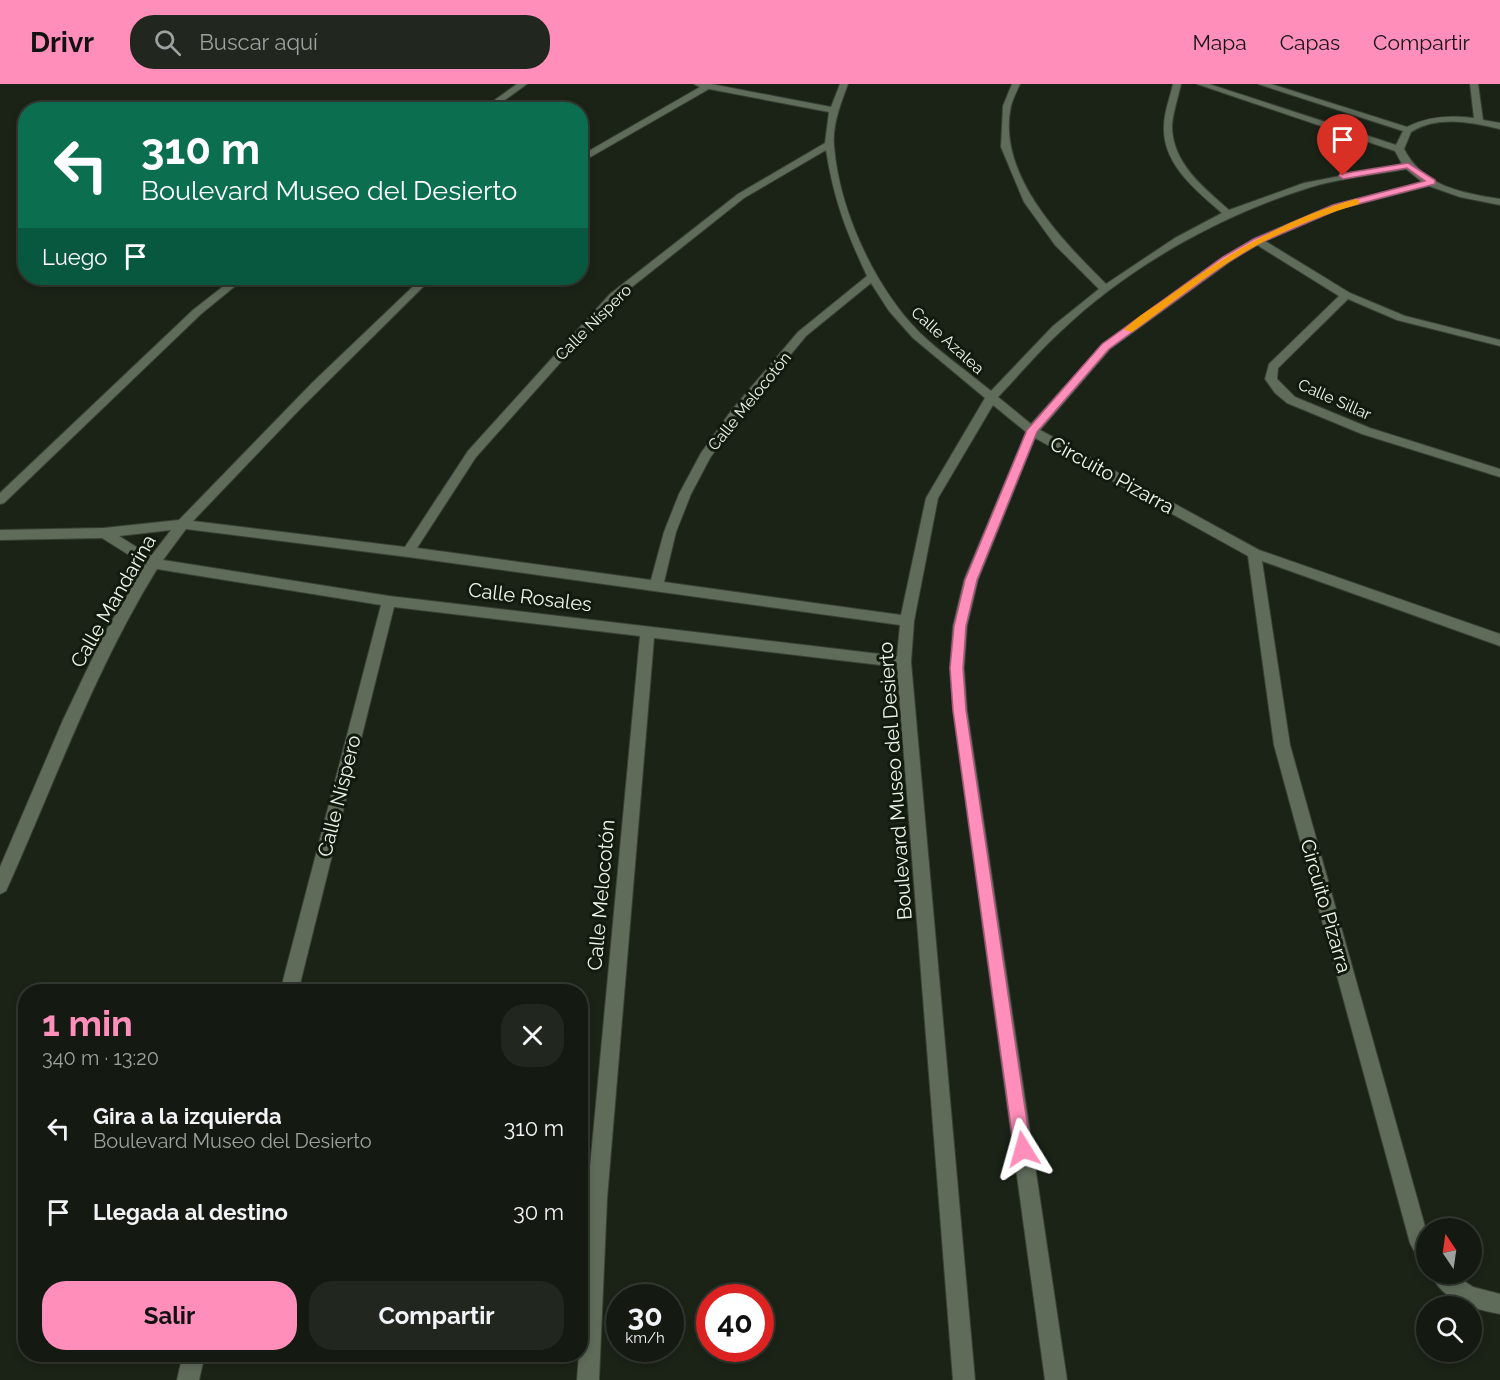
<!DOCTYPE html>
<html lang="es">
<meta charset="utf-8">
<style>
body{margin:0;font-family:Raleway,sans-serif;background:#21271f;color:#f1f3f6;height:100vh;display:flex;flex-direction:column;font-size:22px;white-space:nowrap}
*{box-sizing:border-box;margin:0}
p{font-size:20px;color:#9da19f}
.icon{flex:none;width:33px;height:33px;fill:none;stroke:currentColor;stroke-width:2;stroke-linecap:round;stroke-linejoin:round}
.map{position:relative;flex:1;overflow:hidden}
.drawer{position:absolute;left:18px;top:900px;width:570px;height:378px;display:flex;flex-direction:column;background:#141a11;border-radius:24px;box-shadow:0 3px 9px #0003,0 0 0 2px #333831}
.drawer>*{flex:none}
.top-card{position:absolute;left:18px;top:18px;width:570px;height:183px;border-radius:24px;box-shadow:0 3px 9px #0003,0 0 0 2px #333831;background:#0b6e4f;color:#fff;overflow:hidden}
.needle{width:39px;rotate:347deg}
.tools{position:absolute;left:1416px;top:1134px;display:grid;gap:12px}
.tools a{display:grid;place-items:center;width:66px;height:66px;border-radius:50%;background:#141a11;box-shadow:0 3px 9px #0003,0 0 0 2px #333831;font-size:30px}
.speed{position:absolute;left:606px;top:1200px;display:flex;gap:12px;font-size:30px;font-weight:700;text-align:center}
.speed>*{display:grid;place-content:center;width:78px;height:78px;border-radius:50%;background:#141a11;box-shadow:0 3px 9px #0003,0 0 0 2px #333831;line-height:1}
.speed small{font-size:15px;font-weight:400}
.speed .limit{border:9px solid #d22;background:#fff;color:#111}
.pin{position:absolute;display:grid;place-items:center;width:51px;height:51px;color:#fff;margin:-62px -26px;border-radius:50% 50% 50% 0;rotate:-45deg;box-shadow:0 0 6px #0007}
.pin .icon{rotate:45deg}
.me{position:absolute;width:66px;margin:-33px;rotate:352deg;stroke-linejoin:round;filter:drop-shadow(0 0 4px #0008)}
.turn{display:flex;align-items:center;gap:21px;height:126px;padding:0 24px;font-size:27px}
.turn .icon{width:78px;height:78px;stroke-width:2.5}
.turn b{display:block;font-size:42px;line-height:51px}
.then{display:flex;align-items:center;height:57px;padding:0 24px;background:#0003;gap:12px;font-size:22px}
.round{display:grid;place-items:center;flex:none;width:63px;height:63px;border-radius:24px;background:#21271f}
.head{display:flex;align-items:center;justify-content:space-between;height:102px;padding:0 24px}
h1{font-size:36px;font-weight:700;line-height:45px;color:#ff8eba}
.primary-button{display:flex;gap:12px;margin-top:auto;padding:12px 24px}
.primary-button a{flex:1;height:69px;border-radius:24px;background:#ff8eba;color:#111;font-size:24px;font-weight:700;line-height:69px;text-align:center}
.primary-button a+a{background:#21271f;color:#f1f3f6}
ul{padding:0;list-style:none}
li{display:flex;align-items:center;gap:18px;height:84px;padding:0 24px}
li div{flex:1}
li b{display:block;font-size:22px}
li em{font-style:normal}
header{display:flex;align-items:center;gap:36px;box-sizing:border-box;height:84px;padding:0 30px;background:#ff8eba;color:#111}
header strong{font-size:28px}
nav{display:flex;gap:33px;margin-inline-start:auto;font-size:21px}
.search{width:420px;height:54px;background:#21271f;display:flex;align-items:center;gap:15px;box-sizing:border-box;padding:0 21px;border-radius:24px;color:#9da19f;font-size:22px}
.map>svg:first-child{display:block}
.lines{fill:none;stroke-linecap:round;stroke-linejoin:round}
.minor-casing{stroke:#394035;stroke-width:2}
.minor{fill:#5f6c5a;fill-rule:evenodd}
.route{fill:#ff8eba;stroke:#a65c79;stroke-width:1.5}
.slow{fill:#f59e0b}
.labels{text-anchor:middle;stroke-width:6;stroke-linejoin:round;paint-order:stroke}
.far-street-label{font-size:16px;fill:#eef4ec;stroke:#121a0e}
.street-label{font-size:20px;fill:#eef4ec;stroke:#121a0e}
</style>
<header>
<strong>Drivr</strong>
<div class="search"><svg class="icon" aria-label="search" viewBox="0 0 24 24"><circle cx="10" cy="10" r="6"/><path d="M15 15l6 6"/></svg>Buscar aquí</div>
<nav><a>Mapa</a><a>Capas</a><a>Compartir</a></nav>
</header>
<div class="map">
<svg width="1500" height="1296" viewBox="0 0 1500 1296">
<rect width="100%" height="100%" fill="#1b2317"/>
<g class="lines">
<defs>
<g id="minor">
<path d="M517 0H527L491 26H481Z"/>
<path d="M694 0H711L831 23 840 0H848C841 19 832 41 834 62 839 126 875 204 920 249 942 270 968 288 991 307L1053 242 1099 205 1055 161 1024 118 1001 63 1003 22 1012 0H1020C1017 7 1013 14 1011 22 996 90 1062 156 1106 200L1175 154 1222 129C1196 106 1162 80 1164 42 1164 28 1170 14 1173 0H1181C1178 14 1173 28 1172 42 1172 79 1204 104 1229 126L1304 99 1402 80 1395 67 1197 0H1209L1396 61 1403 47 1258 0H1271L1407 43C1429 32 1451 31 1474 34L1470 0H1478L1483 36 1500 39V45C1471 38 1438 31 1411 48L1404 65C1423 102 1461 109 1500 115V121L1460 113 1429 102 1339 125 1265 157 1350 209 1405 232 1500 256V262L1397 236 1348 215 1278 284 1277 295 1295 313 1370 344 1500 385V393L1362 350 1287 319 1275 309 1265 295 1269 280 1339 212 1257 161 1231 177 1110 265 1040 346 1259 466 1500 550V562L1262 477 1290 661 1426 1146V1179L1419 1176 1410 1159 1274 661 1248 472 1035 354 978 496 967 542 964 584 967 626 1067 1296H1045L953 626 950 584 953 542 964 496 1026 348 993 321 938 414 914 537 911 578 975 1296H953L897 583 654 554 607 1115 599 1296H577L579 1270H580L587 1115 640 552 394 523 298 908H280L381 521 157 485C94 587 55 698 6 807L0 810V783L63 636 104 550 145 481 102 454 0 456V446L104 444 179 436 313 298 422 194H432L300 325 193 437 405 463 468 367 610 210 738 110 825 59 829 28 709 5 580 79V72L700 3ZM826 66C834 116 846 147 867 192L798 248 731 327 701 369 679 410 664 448 651 496 417 464 476 373 618 214 744 114ZM1406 85 1422 98 1333 121 1253 155 1223 173 1102 261 1031 340 998 313C1019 291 1039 267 1061 247 1128 183 1219 132 1308 104 1339 94 1374 91 1406 85ZM871 199 889 227 913 254 985 314 926 414 901 531 664 498 676 448 691 410 710 374 739 333 806 252ZM186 445 408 473 900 541 897 572 389 512 163 476ZM171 446 151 472 119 452Z"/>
<path d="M234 194H245L201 230 4 419 0 420V409L193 226Z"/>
<path d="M1431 1190H1454L1473 1203 1500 1210V1230C1474 1225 1442 1217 1431 1190Z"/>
<path d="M183 1270H205L199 1296H177Z"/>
</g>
</defs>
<!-- minor casing -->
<use href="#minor" class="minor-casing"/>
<!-- minor -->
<use href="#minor" class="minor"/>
</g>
<!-- route -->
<path class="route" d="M1408 79 1435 96V100L1339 125 1260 159 1230 177 1109 265 1037 348 977 496 966 542 963 584 966 626 1031 1065 1029 1071 1023 1074 1016 1071 1014 1065 953 626 950 584 954 542 965 496 1027 346 1102 260 1223 173 1254 155 1333 121 1425 97 1407 84 1343 95 1339 92 1340 90Z"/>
<!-- slow -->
<path class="slow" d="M1356 115 1359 116V120C1325 130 1292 143 1261 159 1215 183 1174 218 1132 248L1124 246C1137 232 1156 222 1172 210 1229 169 1287 134 1356 115Z"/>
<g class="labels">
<!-- far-street labels -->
<g class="far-street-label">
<text transform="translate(593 238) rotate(-45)" y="6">Calle Níspero</text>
<text transform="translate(948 256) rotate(42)" y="6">Calle Azalea</text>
<text transform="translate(1335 315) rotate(24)" y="6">Calle Sillar</text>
<text transform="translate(749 317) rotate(-51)" y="6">Calle Melocotón</text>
</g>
<!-- street labels -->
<g class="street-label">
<text transform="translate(1112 391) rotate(29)" y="7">Circuito Pizarra</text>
<text transform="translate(530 513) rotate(7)" y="7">Calle Rosales</text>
<text transform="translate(113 517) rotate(-60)" y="7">Calle Mandarina</text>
<text transform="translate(895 697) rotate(-94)" y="7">Boulevard Museo del Desierto</text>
<text transform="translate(339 712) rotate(-76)" y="7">Calle Níspero</text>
<text transform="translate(601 811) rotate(-85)" y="7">Calle Melocotón</text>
<text transform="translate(1326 822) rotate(74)" y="7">Circuito Pizarra</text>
</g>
</g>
</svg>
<div class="tools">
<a><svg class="needle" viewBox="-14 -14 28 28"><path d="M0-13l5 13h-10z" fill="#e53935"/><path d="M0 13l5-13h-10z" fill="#9da19f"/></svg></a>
<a><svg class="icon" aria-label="search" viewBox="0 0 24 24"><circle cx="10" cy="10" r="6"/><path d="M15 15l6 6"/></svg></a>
</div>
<div class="speed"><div>30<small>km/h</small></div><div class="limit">40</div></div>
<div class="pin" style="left:1343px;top:92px;background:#d93025"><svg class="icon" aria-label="arrive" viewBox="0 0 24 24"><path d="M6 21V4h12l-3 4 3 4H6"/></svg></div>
<svg class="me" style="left:1023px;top:1065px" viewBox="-20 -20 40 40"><path d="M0-17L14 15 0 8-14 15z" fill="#ff8eba" stroke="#fff" stroke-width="4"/></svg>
<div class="top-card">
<div class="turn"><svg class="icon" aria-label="left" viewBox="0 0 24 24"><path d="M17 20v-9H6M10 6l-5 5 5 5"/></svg><div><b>310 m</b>Boulevard Museo del Desierto</div></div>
<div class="then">Luego<svg class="icon" aria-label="arrive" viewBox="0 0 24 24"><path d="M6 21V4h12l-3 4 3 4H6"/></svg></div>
</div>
<section class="drawer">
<div class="head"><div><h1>1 min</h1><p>340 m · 13:20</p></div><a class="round"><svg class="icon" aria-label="close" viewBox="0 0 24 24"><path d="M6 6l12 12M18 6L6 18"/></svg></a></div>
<ul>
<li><svg class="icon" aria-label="left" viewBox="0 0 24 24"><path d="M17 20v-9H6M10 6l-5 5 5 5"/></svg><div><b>Gira a la izquierda</b><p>Boulevard Museo del Desierto</p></div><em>310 m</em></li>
<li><svg class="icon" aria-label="arrive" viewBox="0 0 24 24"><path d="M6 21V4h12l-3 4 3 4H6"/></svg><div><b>Llegada al destino</b></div><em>30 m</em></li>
</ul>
<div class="primary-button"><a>Salir</a><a>Compartir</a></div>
</section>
</div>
